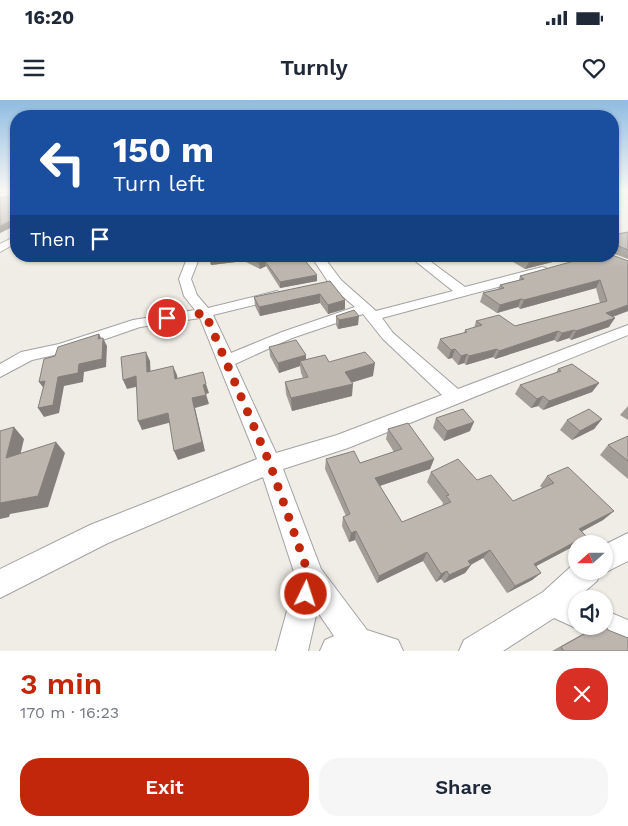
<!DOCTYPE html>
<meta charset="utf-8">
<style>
body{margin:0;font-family:"Work Sans",sans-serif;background:#f6f6f7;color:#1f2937;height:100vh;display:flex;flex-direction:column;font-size:19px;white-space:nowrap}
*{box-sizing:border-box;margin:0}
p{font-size:16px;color:#747a83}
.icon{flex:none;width:28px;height:28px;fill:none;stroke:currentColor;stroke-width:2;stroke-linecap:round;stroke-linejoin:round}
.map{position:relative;height:551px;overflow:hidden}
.drawer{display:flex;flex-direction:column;background:#fff;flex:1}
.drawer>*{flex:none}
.hud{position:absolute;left:10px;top:10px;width:609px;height:152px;border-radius:20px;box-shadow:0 1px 4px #0004;background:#1a4fa0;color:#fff;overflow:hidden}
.needle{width:32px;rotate:249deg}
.controls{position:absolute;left:568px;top:435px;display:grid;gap:10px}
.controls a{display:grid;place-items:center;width:45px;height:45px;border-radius:50%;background:#fff;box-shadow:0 1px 4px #0004;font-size:25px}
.pin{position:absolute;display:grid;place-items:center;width:42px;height:42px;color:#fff;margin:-21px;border:2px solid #fff;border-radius:50%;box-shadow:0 1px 5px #0007}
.me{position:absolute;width:55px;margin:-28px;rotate:4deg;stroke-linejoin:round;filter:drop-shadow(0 0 4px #0008)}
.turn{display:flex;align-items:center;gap:18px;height:105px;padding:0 20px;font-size:22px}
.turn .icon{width:65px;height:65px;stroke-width:2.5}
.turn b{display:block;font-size:35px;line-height:42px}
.then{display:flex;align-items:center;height:48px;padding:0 20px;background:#0003;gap:10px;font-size:19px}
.round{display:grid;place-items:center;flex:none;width:52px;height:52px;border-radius:20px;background:#f6f6f7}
.head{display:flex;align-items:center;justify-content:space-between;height:85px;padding:0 20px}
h1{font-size:30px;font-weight:600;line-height:38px;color:#c2270b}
.action{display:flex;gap:10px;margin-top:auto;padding:10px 20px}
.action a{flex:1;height:58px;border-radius:20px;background:#c2270b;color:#fff;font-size:20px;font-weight:600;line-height:58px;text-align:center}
.action a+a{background:#f6f6f7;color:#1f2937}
.status{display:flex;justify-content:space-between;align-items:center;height:35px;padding:0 25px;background:#fff;direction:ltr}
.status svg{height:14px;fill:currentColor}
header{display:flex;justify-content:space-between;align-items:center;height:65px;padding:0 20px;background:#fff;font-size:22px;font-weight:600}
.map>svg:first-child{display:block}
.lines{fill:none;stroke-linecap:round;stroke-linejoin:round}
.street-casing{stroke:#a3a3a3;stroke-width:2}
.street{fill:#fff;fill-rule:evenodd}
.wall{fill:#a29d96}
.shaded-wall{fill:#847f7a}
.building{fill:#bcb6af;stroke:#847f7a}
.route{stroke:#c2270b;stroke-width:9;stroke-dasharray:0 16.2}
</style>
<div class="status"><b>16:20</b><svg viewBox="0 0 49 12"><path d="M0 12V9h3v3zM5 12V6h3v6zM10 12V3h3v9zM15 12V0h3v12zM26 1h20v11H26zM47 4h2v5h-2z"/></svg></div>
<header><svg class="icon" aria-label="menu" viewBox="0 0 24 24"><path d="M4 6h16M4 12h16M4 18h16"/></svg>Turnly<svg class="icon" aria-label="heart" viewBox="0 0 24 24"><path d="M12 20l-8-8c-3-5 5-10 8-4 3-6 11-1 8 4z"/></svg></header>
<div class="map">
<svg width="628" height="551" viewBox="0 0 628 551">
<rect width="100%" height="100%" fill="#efede5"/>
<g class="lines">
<defs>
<g id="street">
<path d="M6 90H16V91L0 99V93Z"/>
<path d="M16 136V143L0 152V144Z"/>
<path d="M188 156H200L191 179 197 195 208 208 277 191 284 195 282 198 213 215 231 253 282 232 355 207 331 186 311 156H323L341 180 376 211 453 191 409 156H423L465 187 542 167 546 168 548 171 546 174 382 218 393 233 458 289 628 225V235L348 348 283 369 321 469 367 530 398 540 403 551H320L325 540 334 536 317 511 308 551H276L296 478 263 377 108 443 0 498V469L90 425 257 359 200 218 140 227 68 252 32 260 0 277V264L21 252 59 244 133 220 195 210 184 196 179 179ZM363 214 383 239 442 295 337 335 276 353 235 264 292 238Z"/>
<path d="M628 433V461L604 473 600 472 597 481 576 499V526H580L576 528 554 518 503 551H459L464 540 543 492 576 462V471H604V445Z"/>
<path d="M604 510 628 520V551L593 536 589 526H604Z"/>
</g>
</defs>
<!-- street casing -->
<use href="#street" class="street-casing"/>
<!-- street -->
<use href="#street" class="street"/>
</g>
<!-- wall -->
<g class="wall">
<path d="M0 90H16V125L0 133 14 94 0 92Z"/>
<path d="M628 132V159L612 153V135Z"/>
<path d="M208 156H303V159L317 181 280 188 266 166 260 169 244 161 211 165Z"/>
<path d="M503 156H576L525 169Z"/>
<path d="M628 161V211L613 217 609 227 571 240 569 238 557 242 554 240 495 259 493 257 466 265 464 263 458 265 452 258 448 259 437 248 440 239 464 233 465 230 474 228 476 221 515 226 600 203 596 188 520 209 518 207 497 213 480 202 483 193 498 189 500 185 519 180 520 176Z"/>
<path d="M330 181 345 209 328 214 320 203 260 216 255 206 254 197Z"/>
<path d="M336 216 358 225 338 229 336 225Z"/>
<path d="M269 247 306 259 329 262 373 276 352 282V296L292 311 286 294 285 282 303 278 301 273 300 266 279 273 270 256Z"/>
<path d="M558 269 599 283 592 292 543 310 538 306 531 308 515 294 520 285 556 273Z"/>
<path d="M628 306V320L620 315Z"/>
<path d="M436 318 470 331 444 341 433 328Z"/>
<path d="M602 319 594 329 572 340 560 330 567 320Z"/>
<path d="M388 329 434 359 430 369 380 386 402 422 442 406 443 403 427 382 431 372 477 380 513 401 542 388 540 386 547 376 614 411 603 420 582 431 586 436 578 444H576V445L536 466 541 473 532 480 507 493 483 458 471 465 465 473 444 483 441 479 436 482 423 461 377 483 355 440 349 442 342 426 343 417 346 416 325 369 326 359 360 363 394 352 386 339Z"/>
<path d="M628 336V379L600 355 608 345Z"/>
<path d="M597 526 608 530 628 551H552Z"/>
</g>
<!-- shaded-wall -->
<g class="shaded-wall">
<path d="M16 118V125L0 133V126Z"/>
<path d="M235 156H243L244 161 211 165 210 159Z"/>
<path d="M550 156H576L525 169 529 162Z"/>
<path d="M265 161 266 166 260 169 259 163Z"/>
<path d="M317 175V181L280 188V182Z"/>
<path d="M600 180 596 188 520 209 524 200Z"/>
<path d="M320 194V203L260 216 259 207Z"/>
<path d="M521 199 518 207 497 213 500 205Z"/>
<path d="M345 200V209L328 214V205Z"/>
<path d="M628 205V211L600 221 606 213Z"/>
<path d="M359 216 358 225 338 229 339 220Z"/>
<path d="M615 218 609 227 571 240 576 231Z"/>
<path d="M574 230 569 238 557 242 562 233Z"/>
<path d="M558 231 554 240 495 259 499 251Z"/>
<path d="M99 234 103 242V238L107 246 106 267 84 272 83 282 64 286 59 313 44 317 38 308 58 277 79 264 98 239Z"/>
<path d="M455 249 452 258 448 259 451 250Z"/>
<path d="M497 249 493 257 466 265 469 256Z"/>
<path d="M146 252 150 261 151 282 147 272Z"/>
<path d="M467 254 464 263 458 265 461 256Z"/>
<path d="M306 255V265L300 261V266L279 273 278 263Z"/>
<path d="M375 263 373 276 344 285 345 272Z"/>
<path d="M173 266 177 275 179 289 175 279Z"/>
<path d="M136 276 140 286 127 289 123 280Z"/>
<path d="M45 281V290L39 282Z"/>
<path d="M599 283 592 292 543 310 549 301Z"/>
<path d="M206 284 209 293 206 294 209 304 195 308 205 351 178 360 174 351 192 298 203 285Z"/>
<path d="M353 284 352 296 292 311 291 298Z"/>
<path d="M543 296 538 306 531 308 537 299Z"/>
<path d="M168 313 172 322 142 330 138 321Z"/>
<path d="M602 319 594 329 572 340 580 331Z"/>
<path d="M474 322 470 331 444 341 447 331Z"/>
<path d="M14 327 24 339 17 369 6 358Z"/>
<path d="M56 342 65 353 48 407 10 414 9 417 0 419V403Z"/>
<path d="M434 359 430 369 373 388 375 378Z"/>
<path d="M614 411 603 420 570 438 579 429Z"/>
<path d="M356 431 355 440 349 442 351 433Z"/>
<path d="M586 436 578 444H576V445L525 472 534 464Z"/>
<path d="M490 450 483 458 462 469 468 461Z"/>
<path d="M427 452 423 461 377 483 379 476Z"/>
<path d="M471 465 465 473 444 483 449 475Z"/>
<path d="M447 471 441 479 436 482 441 474Z"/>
<path d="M541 473 532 480 507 493 515 486Z"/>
</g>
<!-- building -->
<g class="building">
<path d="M15 90H16V118L0 126V97H13Z"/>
<path d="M628 132V150L616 145 614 147H612V135Z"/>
<path d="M612 155 628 161V205L606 213 615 218 576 231 574 230 562 233 558 231 499 251 497 249 469 256 467 254 461 256 455 249 451 250 440 239 467 232 465 230 482 225 476 221 499 215 515 226 607 201 600 180 524 200 521 199 500 205 483 193 504 188 500 185 524 179 520 176 592 156H612Z"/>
<path d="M209 156H235L210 159Z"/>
<path d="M245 156H301L317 175 280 182 265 161 259 163Z"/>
<path d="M519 156H550L529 162Z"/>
<path d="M330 181 345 200 328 205 320 194 259 207 254 197Z"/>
<path d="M354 210 359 216 339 220 336 216Z"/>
<path d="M99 234 98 239 103 238 102 259 79 264 78 273 58 277 53 305 38 308 45 281 39 282 44 259 55 256 58 247Z"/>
<path d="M296 240 306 255 278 263 269 247Z"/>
<path d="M146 252 147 272 173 266 175 279 203 272 206 284 203 285 206 295 192 298 202 342 174 351 168 313 138 321 136 276 123 280 121 257Z"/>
<path d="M365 252 375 263 345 272 353 284 291 298 285 282 308 277 300 261 325 255 329 262Z"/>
<path d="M572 264 599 283 549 301 543 296 537 299 520 285 561 271 558 269Z"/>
<path d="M463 309 474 322 447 331 436 318Z"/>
<path d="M589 309 602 319 580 331 567 320Z"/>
<path d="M408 323 434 359 375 378 402 422 451 402 446 396 449 395 431 372 458 359 477 380 491 375 513 401 554 383 547 376 568 367 614 411 579 429 586 436 534 464 541 473 515 486 490 450 468 461 471 465 449 475 447 471 441 474 427 452 379 476 356 431 351 433 343 417 350 414 326 359 354 351 360 363 402 349 388 329Z"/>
<path d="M14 327 6 358 56 342 38 396 0 403V331Z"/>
<path d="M628 336V361L608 345Z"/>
<path d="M604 523 608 530 628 538V551H564L561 547 598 526H604Z"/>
</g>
<!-- sky -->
<linearGradient id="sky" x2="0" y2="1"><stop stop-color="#8ebce2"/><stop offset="0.54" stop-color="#f8f7f3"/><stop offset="1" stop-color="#f8f7f3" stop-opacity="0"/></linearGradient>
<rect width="628" height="168" fill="url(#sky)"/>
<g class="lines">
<!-- route -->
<path class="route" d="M167 218 205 213 270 364 310 478 306 494"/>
</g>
</svg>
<div class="controls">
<a><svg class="needle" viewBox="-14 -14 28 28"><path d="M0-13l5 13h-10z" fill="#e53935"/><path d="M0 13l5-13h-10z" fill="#747a83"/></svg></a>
<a><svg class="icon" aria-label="sound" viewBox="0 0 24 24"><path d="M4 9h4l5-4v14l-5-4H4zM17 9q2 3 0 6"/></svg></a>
</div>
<div class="pin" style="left:167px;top:218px;background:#d93025"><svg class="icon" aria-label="arrive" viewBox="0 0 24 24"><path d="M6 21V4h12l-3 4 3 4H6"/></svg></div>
<svg class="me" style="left:306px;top:494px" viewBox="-20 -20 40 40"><circle r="17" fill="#c2270b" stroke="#fff" stroke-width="3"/><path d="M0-11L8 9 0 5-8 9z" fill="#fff"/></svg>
<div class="hud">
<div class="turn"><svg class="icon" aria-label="left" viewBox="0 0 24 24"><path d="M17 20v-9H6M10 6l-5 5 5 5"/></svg><div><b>150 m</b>Turn left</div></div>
<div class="then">Then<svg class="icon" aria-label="arrive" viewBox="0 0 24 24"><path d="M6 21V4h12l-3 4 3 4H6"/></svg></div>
</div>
</div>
<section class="drawer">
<div class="head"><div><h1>3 min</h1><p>170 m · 16:23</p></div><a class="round" style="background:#d93025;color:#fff"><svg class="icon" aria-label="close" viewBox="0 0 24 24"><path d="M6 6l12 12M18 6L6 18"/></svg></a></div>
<div class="action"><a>Exit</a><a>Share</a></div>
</section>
